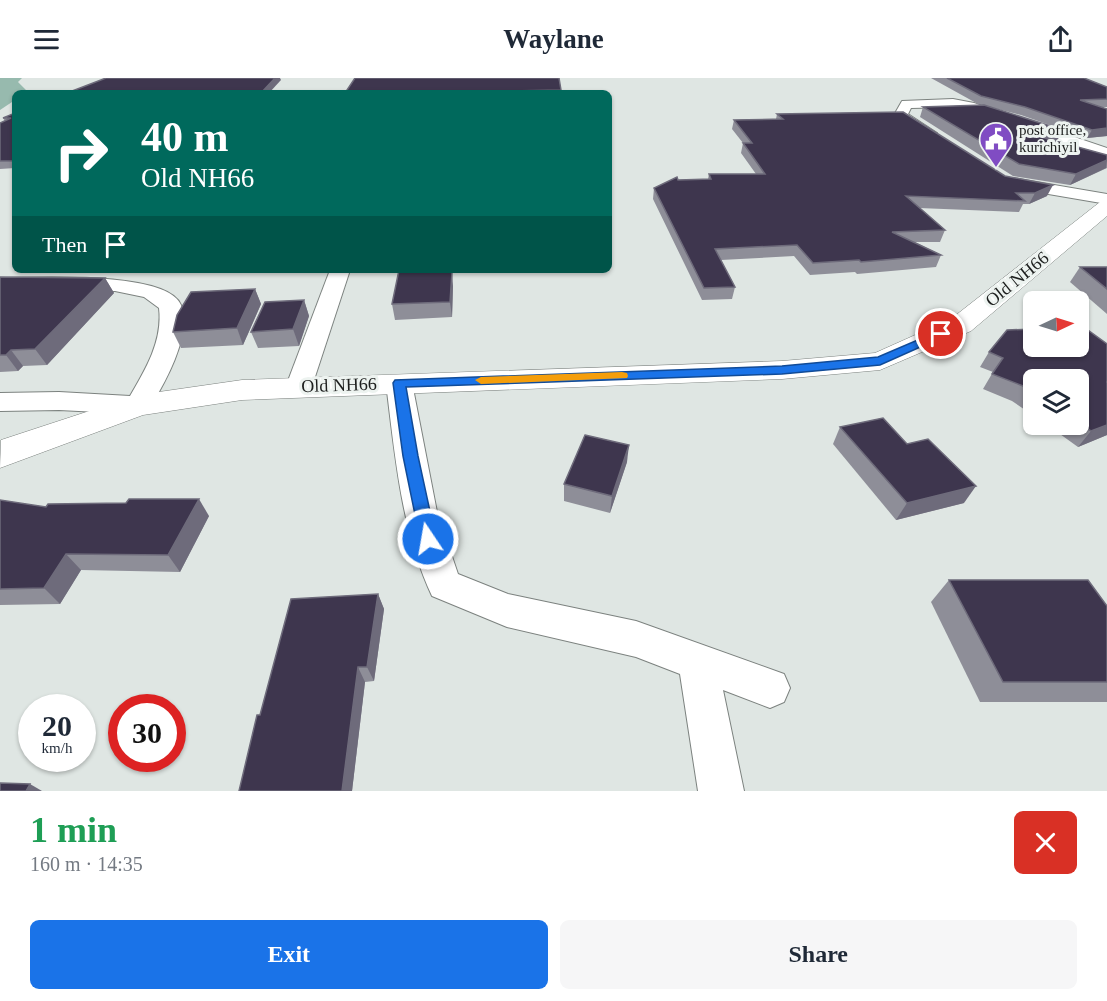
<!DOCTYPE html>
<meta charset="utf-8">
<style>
body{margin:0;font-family:Georgia,serif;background:#f6f6f7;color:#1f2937;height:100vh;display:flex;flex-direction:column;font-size:22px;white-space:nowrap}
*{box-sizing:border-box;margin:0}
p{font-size:20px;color:#747a83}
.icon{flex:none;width:33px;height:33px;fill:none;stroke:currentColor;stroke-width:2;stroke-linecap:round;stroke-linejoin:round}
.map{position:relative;height:713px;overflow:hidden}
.sheet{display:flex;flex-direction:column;background:#fff;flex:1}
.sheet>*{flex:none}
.guide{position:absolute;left:12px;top:12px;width:600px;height:183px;border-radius:9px;box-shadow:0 2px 4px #0004;background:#00695c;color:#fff;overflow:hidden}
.needle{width:39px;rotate:86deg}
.fabs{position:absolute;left:1023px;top:213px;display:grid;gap:12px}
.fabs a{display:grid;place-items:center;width:66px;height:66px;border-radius:9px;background:#fff;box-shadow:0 2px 4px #0004;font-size:30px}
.speed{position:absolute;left:18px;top:616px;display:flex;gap:12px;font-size:30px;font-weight:700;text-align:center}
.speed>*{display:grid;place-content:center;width:78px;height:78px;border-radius:50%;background:#fff;box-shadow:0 2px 4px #0004;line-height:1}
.speed small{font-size:15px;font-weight:400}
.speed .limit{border:9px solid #d22;background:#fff;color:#111}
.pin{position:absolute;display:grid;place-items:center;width:51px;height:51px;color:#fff;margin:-26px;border:3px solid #fff;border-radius:50%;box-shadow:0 2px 6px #0007}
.me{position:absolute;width:66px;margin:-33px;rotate:348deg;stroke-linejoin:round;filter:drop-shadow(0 0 4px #0008)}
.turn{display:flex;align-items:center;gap:21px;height:126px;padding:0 30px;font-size:27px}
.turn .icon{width:78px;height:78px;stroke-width:2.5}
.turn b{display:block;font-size:42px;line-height:51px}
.then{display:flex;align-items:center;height:57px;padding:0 30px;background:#0003;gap:12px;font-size:22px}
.round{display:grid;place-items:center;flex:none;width:63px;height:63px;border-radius:9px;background:#f6f6f7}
.head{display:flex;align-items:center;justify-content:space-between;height:102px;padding:0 30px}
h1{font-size:36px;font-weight:700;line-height:45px;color:#1e9e55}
.cta{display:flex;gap:12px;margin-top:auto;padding:12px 30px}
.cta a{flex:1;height:69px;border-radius:9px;background:#1a73e8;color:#fff;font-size:24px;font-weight:700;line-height:69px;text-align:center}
.cta a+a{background:#f6f6f7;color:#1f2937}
header{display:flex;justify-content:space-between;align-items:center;height:78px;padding:0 30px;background:#fff;font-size:27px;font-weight:700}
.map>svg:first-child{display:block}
.water{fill:#97baae}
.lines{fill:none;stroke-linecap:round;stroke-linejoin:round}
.minor-casing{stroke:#7c827f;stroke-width:2}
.primary-casing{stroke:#7c827f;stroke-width:1}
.minor{fill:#fff;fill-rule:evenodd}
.primary{fill:#fff;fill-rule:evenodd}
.wall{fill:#8e8e98}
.shaded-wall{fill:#6e6b7b}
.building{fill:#3e364e;stroke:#6e6b7b;stroke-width:1.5}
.route{fill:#1a73e8;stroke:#114b97;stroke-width:1.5}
.slow{fill:#f59e0b}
.labels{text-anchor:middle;stroke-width:6;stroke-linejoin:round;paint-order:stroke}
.far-poi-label{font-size:15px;fill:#1d1f1e;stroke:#edf3f0;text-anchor:start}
.street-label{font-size:18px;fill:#1d1f1e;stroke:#edf3f0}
</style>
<header><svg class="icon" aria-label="menu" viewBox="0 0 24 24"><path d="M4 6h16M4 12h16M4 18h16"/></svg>Waylane<svg class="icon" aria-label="share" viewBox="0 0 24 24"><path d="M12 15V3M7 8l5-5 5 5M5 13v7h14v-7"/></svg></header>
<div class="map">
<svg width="1107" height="713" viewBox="0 0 1107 713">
<rect width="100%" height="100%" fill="#dfe6e3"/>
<!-- water -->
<path class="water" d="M0 0H22L18 4 27 13 15 15V22L0 32Z"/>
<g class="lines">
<defs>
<g id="minor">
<path d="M953 21 974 25 1107 70V80L966 31 953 29 911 30 908 36 937 55 930 59 894 37 902 23Z"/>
<path d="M1013 100 1107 116V126L1007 109 1005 105 1007 101Z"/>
<path d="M330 192H350L312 308 308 314 299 316 290 314 286 308Z"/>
<path d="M0 200C34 200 167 192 181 227 193 257 163 308 148 333L138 336 59 332 0 333V315L59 314 130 318C146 291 163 262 159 230L144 219 115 213 0 212Z"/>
<path d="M399 297 408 299 412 305 437 434 458 496 508 516 636 543 784 596 790 610 784 624 770 630 723 612 744 713H698L680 596 636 579 507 549 432 518C401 452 395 377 386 305L390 299Z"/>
</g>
<path id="primary" d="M1107 122V138L971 253 880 292 782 301 242 322 143 337 0 390 1 362 138 317 242 302 782 283 875 275 951 241 1100 124Z"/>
</defs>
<!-- minor casing -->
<use href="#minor" class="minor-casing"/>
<!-- primary casing -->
<use href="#primary" class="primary-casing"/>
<!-- minor -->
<use href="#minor" class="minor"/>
<!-- primary -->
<use href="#primary" class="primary"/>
</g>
<!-- wall -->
<g class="wall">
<path d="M931 0H1084L1107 9V29H1100L1107 31V58L1087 60 1021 37 986 28 1057 63 1107 77V90L1070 107 1013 98 920 39 923 29 983 27 978 26Z"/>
<path d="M561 12V15H345Z"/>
<path d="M15 35V90L0 91V45L5 43 3 40Z"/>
<path d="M777 36 1005 98 1047 118 1029 126H1023L1019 134 919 130 945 152 940 164H915L941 177 936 189 857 196 855 194 810 197 794 178 721 182 735 209 732 221 702 222 653 121 654 110 678 102 708 101 709 96H756L741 75 743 65 732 51 734 42 776 41Z"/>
<path d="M1080 189H1107V236L1070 204Z"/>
<path d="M0 199 105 200 114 215 47 287 23 288 18 293 0 294Z"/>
<path d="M453 208 452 239 395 242 392 226Z"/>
<path d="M255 211 261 226 243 267 181 270 173 254Z"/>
<path d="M304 222 309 238 299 268 258 270 251 254Z"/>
<path d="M1107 266V357L1078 369 1046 346H1078V302H1034V338L1012 323 983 311 993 294 980 289 989 274Z"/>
<path d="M840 349 907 366 964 425 896 442 833 366Z"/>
<path d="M627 384 610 435 564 423V406Z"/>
<path d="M0 422 46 429 209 438 180 494 81 492 60 526 0 527Z"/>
<path d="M949 502 1107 528V624H980L931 524Z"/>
<path d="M378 516 384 531 374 603 365 604 352 713H239Z"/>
</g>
<!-- shaded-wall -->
<g class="shaded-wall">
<path d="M275 0H280L281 2 269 15H261Z"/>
<path d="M1107 50V58L1087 60 1092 52Z"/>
<path d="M1063 52 1057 63 1030 56Z"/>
<path d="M1107 82 1106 90 1070 107 1076 96Z"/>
<path d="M1053 107 1047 118 1029 126 1035 115Z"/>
<path d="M452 194 453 208 452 239 450 224Z"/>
<path d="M105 200 114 215 47 287 35 271Z"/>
<path d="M255 211 261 226 243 267 237 250Z"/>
<path d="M304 222 309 238 299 268 293 251Z"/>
<path d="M11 272 23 288 18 293 6 277Z"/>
<path d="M1107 347V357L1078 369 1091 353Z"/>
<path d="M629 367 627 384 610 435 612 418Z"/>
<path d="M976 408 964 425 896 442 907 425Z"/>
<path d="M199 421 209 438 180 494 168 477Z"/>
<path d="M66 476 81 492 60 526 44 510Z"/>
<path d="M378 516 384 531 374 603 367 589Z"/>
<path d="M358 589 365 604 352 713H342Z"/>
<path d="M30 706 42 713H26Z"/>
</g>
<!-- building -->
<g class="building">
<path d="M106 0H275L261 15H67Z"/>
<path d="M355 0H559L561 12 509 13V15H345Z"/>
<path d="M947 0H1084L1107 9V21L1080 22 1107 31V50L1092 52 1025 29 981 18Z"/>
<path d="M984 27 1063 52 1030 56 1107 77V82L1076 96 1019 86 923 29Z"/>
<path d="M903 34 1005 98 1053 107 1035 115H1016L1025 123 906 118 945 152 892 154 941 177 861 184 859 182 813 185 797 167 715 171 735 209 704 210 654 110 677 99 678 102 711 101 709 96H765L743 65H752L734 42 783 41 777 36Z"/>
<path d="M15 35V83H0V45L11 40H3Z"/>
<path d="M1080 189H1107V211Z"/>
<path d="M399 192H448V194H452L450 224 392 226Z"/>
<path d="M0 199 105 200 35 271 11 272 6 277H0Z"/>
<path d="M255 211 237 250 173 254 177 237 191 214Z"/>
<path d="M304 222 293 251 251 254 265 224Z"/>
<path d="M1078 250H1085L1107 266V304H1106H1107V347L1091 353 1078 345V302H1034V315L1023 308 992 296 1003 280 989 274 1007 252 1034 251V268H1078Z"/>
<path d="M883 340 907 366 928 361 976 408 907 425 840 349Z"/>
<path d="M585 357 629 367 612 418 564 406Z"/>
<path d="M129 421H199L168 477 66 476 44 510 0 511V422L46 429 48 426 126 425Z"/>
<path d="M949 502H1088L1107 528V604H1003Z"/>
<path d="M378 516 367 589H358L342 713H239L257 637H260L291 521Z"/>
<path d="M0 705 30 706 26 713H0Z"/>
</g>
<!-- route -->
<path class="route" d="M941 252 945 253V258L880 287 782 296 406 309 418 378 436 461 434 466 428 468 422 466 420 461 403 378 393 305 395 302 782 288 878 279Z"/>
<!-- slow -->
<path class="slow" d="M622 294 627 295 628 298 627 300 481 306 475 302 481 299Z"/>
<!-- icons -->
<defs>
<symbol id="civic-pin" viewBox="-11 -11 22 30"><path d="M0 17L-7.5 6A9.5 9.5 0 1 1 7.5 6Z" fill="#804cc3" stroke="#edf3f0"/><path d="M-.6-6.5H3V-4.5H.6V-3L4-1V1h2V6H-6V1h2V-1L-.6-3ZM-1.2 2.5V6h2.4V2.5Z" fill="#fff"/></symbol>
</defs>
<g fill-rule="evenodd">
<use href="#civic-pin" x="977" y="42" width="38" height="52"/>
</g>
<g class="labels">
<!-- far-poi labels -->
<g class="far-poi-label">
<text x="1019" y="57">post office,<tspan x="1019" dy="17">kurichiyil</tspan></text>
</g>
<!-- street labels -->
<g class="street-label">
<text transform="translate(1017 201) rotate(-39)" y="6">Old NH66</text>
<text transform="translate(339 307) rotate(-2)" y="6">Old NH66</text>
</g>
</g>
</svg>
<div class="fabs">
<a><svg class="needle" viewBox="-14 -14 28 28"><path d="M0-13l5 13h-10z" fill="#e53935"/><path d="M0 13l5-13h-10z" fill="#747a83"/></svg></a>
<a><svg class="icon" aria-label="layers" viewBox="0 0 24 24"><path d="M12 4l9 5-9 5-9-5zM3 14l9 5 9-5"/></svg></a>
</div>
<div class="speed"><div>20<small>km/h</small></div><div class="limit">30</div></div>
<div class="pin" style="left:941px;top:256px;background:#d93025"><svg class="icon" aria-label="arrive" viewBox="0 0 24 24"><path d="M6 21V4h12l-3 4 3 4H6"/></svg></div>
<svg class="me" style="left:428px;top:461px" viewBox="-20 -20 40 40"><circle r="17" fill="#1a73e8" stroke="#fff" stroke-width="3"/><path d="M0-11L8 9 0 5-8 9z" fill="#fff"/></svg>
<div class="guide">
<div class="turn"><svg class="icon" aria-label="right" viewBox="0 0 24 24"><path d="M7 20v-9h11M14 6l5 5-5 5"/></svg><div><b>40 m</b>Old NH66</div></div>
<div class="then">Then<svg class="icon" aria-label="arrive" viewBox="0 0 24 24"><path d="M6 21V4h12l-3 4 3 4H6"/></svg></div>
</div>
</div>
<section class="sheet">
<div class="head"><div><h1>1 min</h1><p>160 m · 14:35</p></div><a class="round" style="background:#d93025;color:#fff"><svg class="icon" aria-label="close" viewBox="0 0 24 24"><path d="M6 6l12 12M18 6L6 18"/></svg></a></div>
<div class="cta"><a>Exit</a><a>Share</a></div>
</section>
